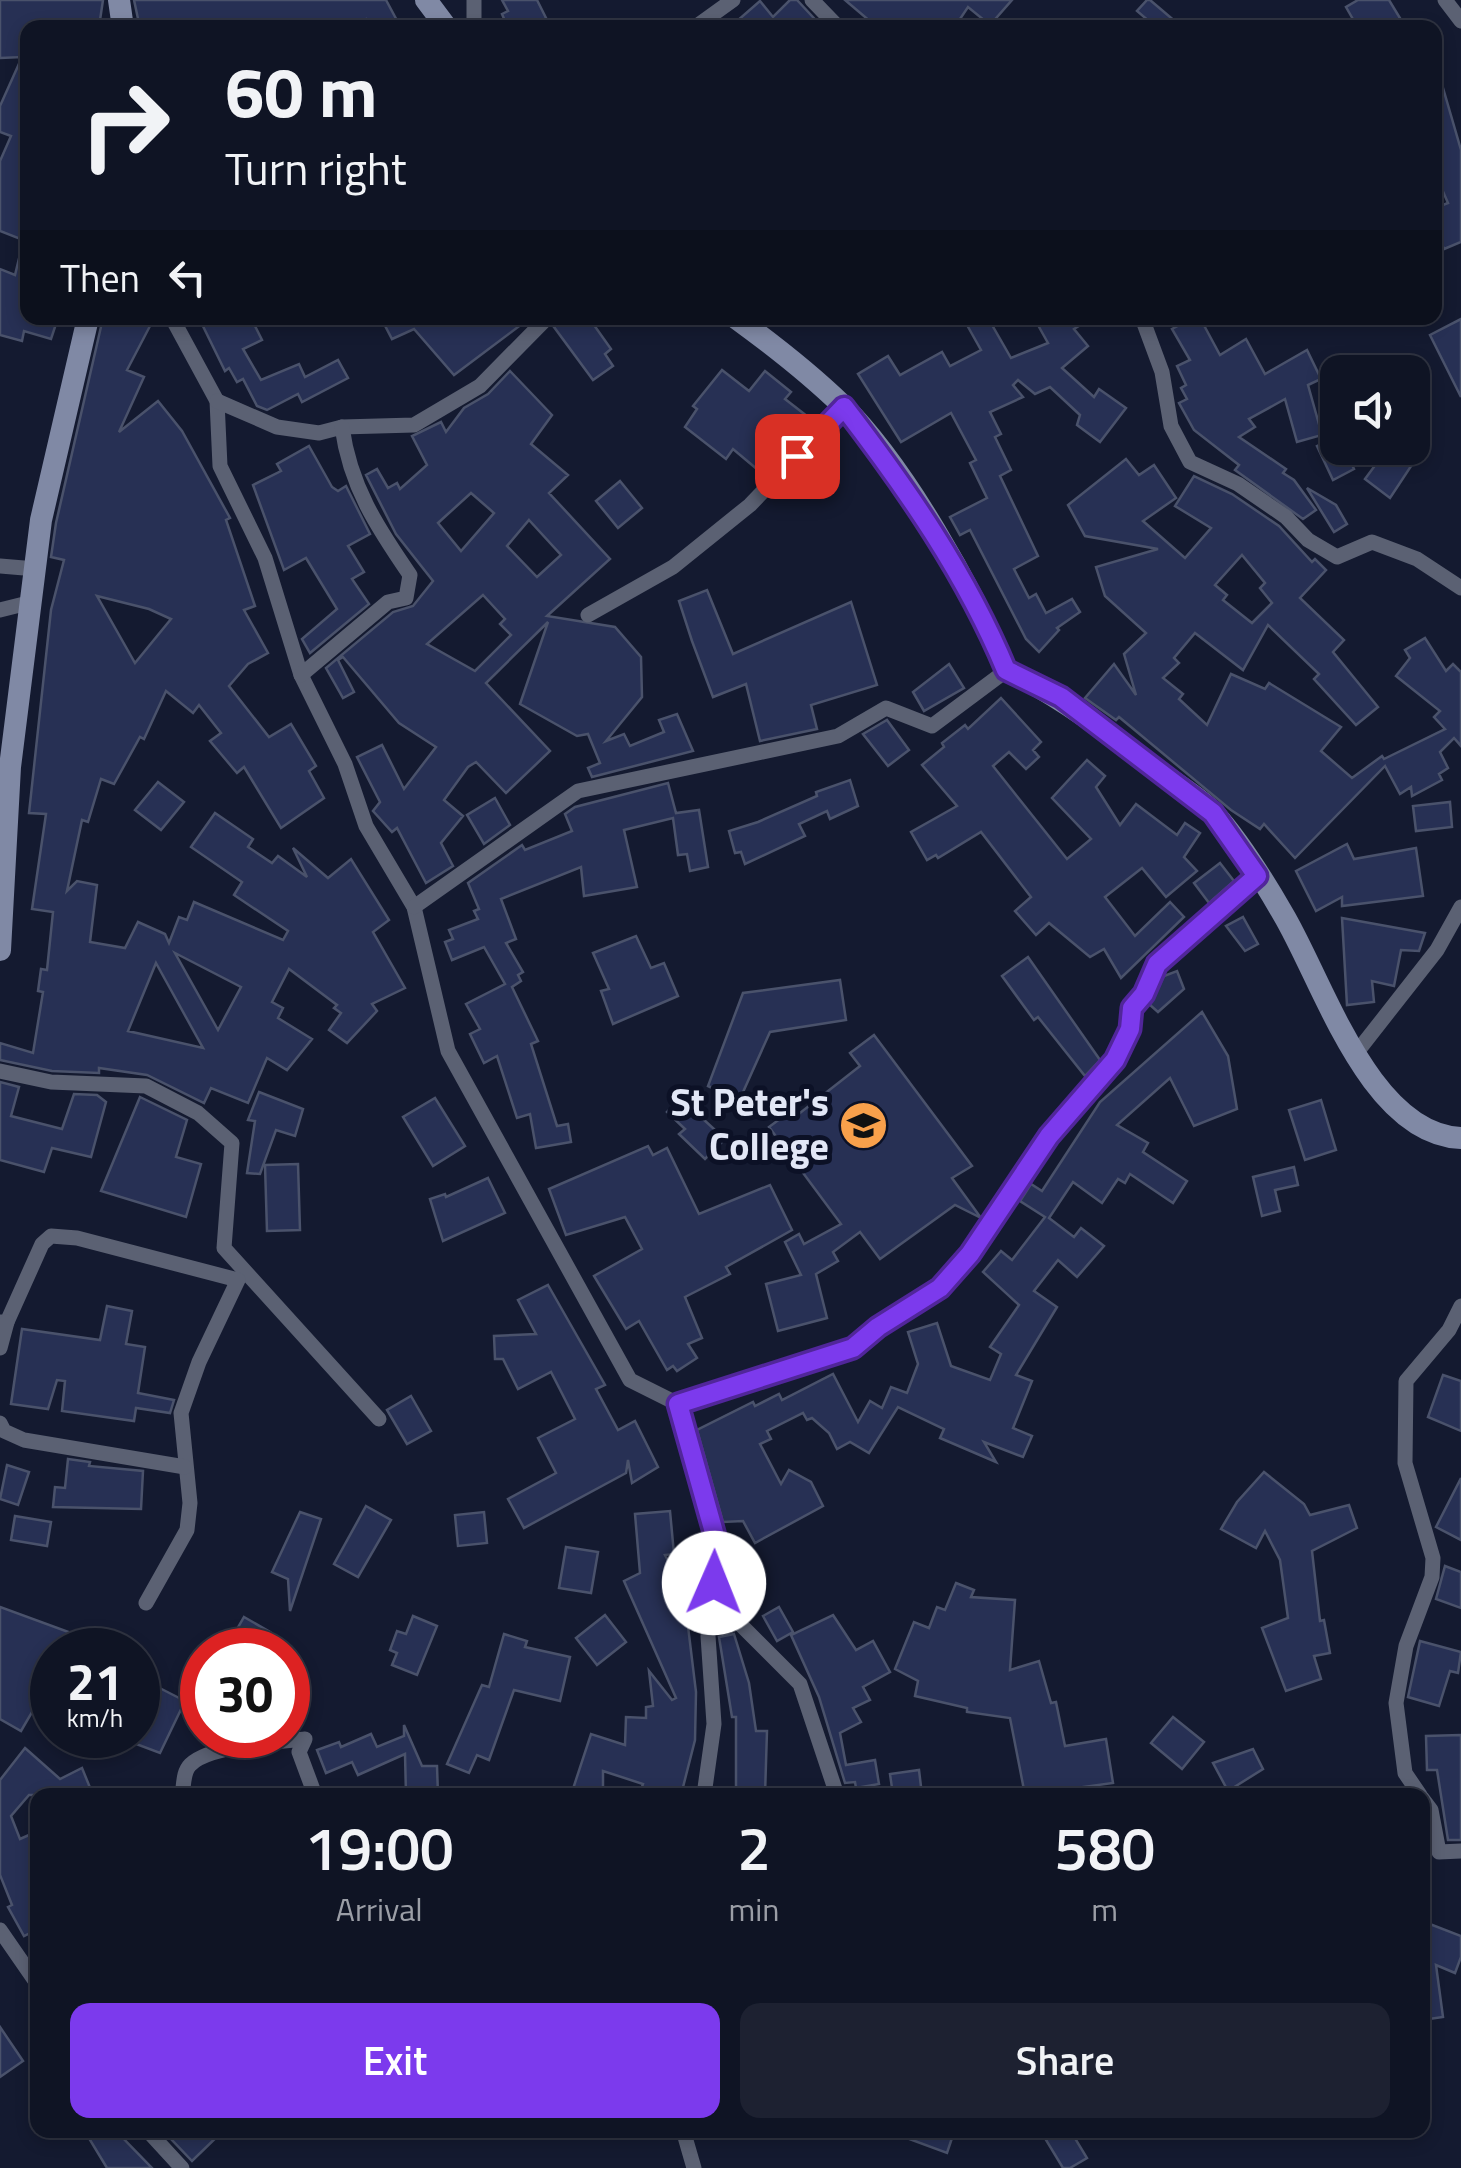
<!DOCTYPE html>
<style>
body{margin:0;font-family:"Titillium Web",sans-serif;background:#1d2131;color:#f1f3f6;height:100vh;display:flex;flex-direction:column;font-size:38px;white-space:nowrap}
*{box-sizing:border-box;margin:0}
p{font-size:32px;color:#9b9ea6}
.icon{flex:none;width:55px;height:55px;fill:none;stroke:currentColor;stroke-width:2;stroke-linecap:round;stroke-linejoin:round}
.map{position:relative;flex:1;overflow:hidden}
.sheet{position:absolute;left:30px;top:1788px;width:1400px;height:350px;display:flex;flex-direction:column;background:#0f1424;border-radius:20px;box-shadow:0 5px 15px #0003,0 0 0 2px #2f3341}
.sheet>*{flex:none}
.top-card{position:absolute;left:20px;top:20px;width:1422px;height:305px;border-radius:20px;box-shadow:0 5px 15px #0003,0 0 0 2px #2f3341;background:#0f1424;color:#f1f3f6;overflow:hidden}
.fabs{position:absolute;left:1320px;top:355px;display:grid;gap:20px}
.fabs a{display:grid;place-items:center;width:110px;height:110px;border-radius:20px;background:#0f1424;box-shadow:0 5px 15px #0003,0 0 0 2px #2f3341;font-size:50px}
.speed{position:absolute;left:30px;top:1628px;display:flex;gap:20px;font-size:50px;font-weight:700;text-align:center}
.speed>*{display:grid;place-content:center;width:130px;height:130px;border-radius:50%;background:#0f1424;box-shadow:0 5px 15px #0003,0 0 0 2px #2f3341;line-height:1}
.speed small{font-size:25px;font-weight:400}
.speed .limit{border:15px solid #d22;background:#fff;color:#111}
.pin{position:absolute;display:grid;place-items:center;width:85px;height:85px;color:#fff;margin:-42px;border-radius:20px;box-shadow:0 5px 15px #0006}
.me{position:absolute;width:110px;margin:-55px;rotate:1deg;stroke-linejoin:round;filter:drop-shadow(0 0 8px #0008)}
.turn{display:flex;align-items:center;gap:35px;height:210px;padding:0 40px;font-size:45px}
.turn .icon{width:130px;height:130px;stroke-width:2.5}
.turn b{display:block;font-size:70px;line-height:85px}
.then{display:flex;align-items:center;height:95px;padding:0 40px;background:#0003;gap:20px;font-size:38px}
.eta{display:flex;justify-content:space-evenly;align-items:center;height:170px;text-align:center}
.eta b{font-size:60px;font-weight:600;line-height:70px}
.cta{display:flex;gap:20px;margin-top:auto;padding:20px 40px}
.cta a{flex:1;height:115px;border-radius:20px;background:#7c3aed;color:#fff;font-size:40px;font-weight:600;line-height:115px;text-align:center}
.cta a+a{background:#1d2131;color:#f1f3f6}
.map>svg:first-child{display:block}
.building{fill:#273054;stroke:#4a526b;stroke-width:2.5;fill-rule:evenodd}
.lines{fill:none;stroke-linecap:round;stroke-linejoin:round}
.minor{stroke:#5b6173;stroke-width:15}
.secondary{stroke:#8089a5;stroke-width:22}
.route-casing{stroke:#51269a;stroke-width:25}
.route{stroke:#7c3aed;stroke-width:18}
.labels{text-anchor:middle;stroke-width:10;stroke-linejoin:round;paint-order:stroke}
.poi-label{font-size:38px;font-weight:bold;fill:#e2e7f6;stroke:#0c1126;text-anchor:end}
</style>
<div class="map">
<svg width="1461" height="2168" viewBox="0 0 1461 2168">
<rect width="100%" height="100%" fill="#141a30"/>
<!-- building -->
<g class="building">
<path d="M0 0H103L99 27 28 28V242L0 231V161L11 136 0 132V106L22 57 0 58Z"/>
<path d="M134 0H386L401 28H370L366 19 343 28H140Z"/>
<path d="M502 0H537L551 28H508L502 14 508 11Z"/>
<path d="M790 0H797L823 28H729L760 1 773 17Z"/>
<path d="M845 0H1012L990 25 968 7 954 28H878Z"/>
<path d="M1147 0H1150L1183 28H1157L1137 11Z"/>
<path d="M1358 0H1389L1406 28H1358L1346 7Z"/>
<path d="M1441 81 1461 150V242L1444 249 1435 228V208L1448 203 1435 173V82Z"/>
<path d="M22 246 28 247V318H58L51 339 24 331 22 341 0 335V269L15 275Z"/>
<path d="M103 318H147L150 326 127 370 144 377 119 432 158 401 182 431 230 518 226 520 255 606 244 610 268 653 248 664 229 686 269 737 291 724 316 766 309 771 324 798 281 828 244 767 237 773 210 741 221 733 199 705 193 713 166 691 144 739 140 737 114 784 101 779 88 822 82 820 67 891 77 881 97 885 90 942 125 948 138 922 165 934 169 943 179 917 187 920 194 902 283 940 288 931 234 895 242 882 191 847 215 813 253 839 248 847 272 863 278 856 307 877 293 848 328 878 351 859 389 920 373 932 405 988 372 1004 377 1011 347 1043 329 1030 341 1013 334 1008 337 1005 289 969 272 1002 283 1008 278 1018 312 1039 287 1070 267 1058 248 1103 211 1088 204 1103 147 1075 99 1068V1073L52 1071 0 1060V1043L33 1053 43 992 38 991 41 969 47 970 53 912 32 909 46 814 29 813 51 610 64 560 51 557 56 523ZM97 596 149 609 171 619 135 663ZM175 953 241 987 218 1030ZM156 963 203 1048 128 1031Z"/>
<path d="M199 318H229L232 324 251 318 262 340 243 349 261 380 299 364 305 377 338 360 348 378 302 402 298 394 267 410 257 406 243 379 237 382 229 368 225 371Z"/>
<path d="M381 318H530L454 375 414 329 392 339Z"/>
<path d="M563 318H589L611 349 605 354 613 366 593 380 554 327Z"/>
<path d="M979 318H988L1011 358 1048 343 1034 318H1092L1074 329 1088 346 1062 368 1094 397 1099 389 1126 408 1100 442 1077 425 1080 415 1050 387 1035 394 1018 380 1013 385 1023 397 990 412 1001 434 995 437 1011 470 1000 476 1038 556 1014 569 1029 598 1036 594 1046 613 1072 599 1080 612 1057 628 1059 630 1039 652 1026 639 970 530 960 535 950 517 987 498 970 463 976 460 951 413 901 442 858 374 888 356 900 375 942 352 950 366 981 350 967 325Z"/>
<path d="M1193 318H1200L1220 355 1246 339 1265 374 1307 350 1321 379 1308 385 1322 435 1297 442 1285 399 1249 419 1255 427 1239 437 1286 469 1283 473 1294 480 1316 510 1303 519 1235 470 1239 465 1194 430 1179 403 1187 399 1181 388 1186 385 1177 366 1190 360 1172 329Z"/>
<path d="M1461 319V397L1430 335Z"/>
<path d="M722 370 749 391 765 371 791 392 785 399 812 420 764 475 733 449 726 459 685 427 697 409 693 406Z"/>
<path d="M510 371 552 415 531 444 568 475 549 493 610 559 547 616 615 627 641 657 642 697 606 741 624 734 630 746 664 732 659 720 677 714 693 751 592 777 588 768 600 763 588 734 577 736 520 704 548 622 486 683 550 751 506 793 476 762 468 767 444 800 463 816 441 843 453 866 426 883 397 828 392 832 373 811 380 802 357 757 382 745 404 789 436 747 399 723 343 657 338 660 354 692 343 698 326 668 393 612 413 606 433 581 396 534 366 475 377 469 388 488 397 483 400 489 427 465 412 436 441 422 446 432 464 408 488 394ZM471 493 494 513 461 551 438 523ZM529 520 561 555 537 577 507 546ZM483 595 505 619 500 624 511 635 475 671 427 644Z"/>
<path d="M1338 436V448H1344L1354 469 1333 480 1317 446Z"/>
<path d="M309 446 332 487 338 491 346 486 370 534 348 546 364 572 352 579 369 604 310 653 302 639 337 609 306 558 284 570 253 485 281 471 277 464Z"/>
<path d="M1397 448H1423L1390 498 1365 479 1382 456 1388 461Z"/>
<path d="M1126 459 1139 475 1154 465 1176 498 1143 521 1185 558 1211 528 1175 506 1194 476 1232 494 1279 526 1312 562 1315 559 1326 570 1300 598 1344 640 1333 652 1378 707 1356 725 1314 679 1319 674 1268 625 1243 670 1195 633 1174 658 1179 663 1163 678 1183 694 1179 699 1207 725 1231 674 1265 689 1269 683 1341 727 1321 751 1352 778 1382 756 1384 759 1445 729 1434 717 1440 711 1396 676 1410 658 1405 650 1425 638 1446 671 1453 664 1461 672V746L1454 738 1440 752 1448 768 1439 774 1442 780 1412 796 1411 787 1400 794 1385 766 1295 858 1264 824 1260 829 1231 810 1119 717 1116 720 1085 698 1114 664 1136 695 1124 654 1146 633 1105 596 1096 567 1158 549 1085 536 1068 505ZM1242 555 1265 583 1260 588 1272 603 1252 623 1223 600 1227 595 1215 585Z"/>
<path d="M620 481 642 508 618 528 596 501Z"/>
<path d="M1307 488 1336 505 1347 524 1334 532Z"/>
<path d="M707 590 733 654 851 602 877 685 811 705 817 729 760 741 746 684 713 697 692 641 679 601Z"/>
<path d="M949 664 964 688 924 711 913 692Z"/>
<path d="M1001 698 1041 742 1033 750 1039 757 1026 769 1009 752 993 766 1067 859 1091 839 1052 798 1087 760 1105 776 1096 787 1120 825 1136 804 1177 835 1185 823 1200 833 1184 857 1197 871 1166 897 1142 868 1105 897 1135 936 1170 902 1184 917 1121 978 1104 949 1090 957 1049 923 1036 935 1015 911 1031 897 981 832 938 858 936 855 927 860 911 832 957 806 922 765 944 747 942 743 965 725 968 729Z"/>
<path d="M887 720 909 750 888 766 863 734Z"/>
<path d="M850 780 858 806 830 819 827 811 799 824 805 836 745 864 741 852 735 853 729 831 758 822 817 796 816 792Z"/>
<path d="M158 782 184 802 161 830 135 810Z"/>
<path d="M668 783 676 813 699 810 708 867 690 871 687 854 678 855 673 818 624 830 637 887 584 896 581 867 501 899 516 939 506 943 523 972 518 975 521 981 512 987 538 1041 531 1044 557 1126 568 1124 571 1142 536 1148 530 1114 517 1118 497 1056 484 1063 470 1034 480 1029 466 1004 505 984 484 947 452 960 445 942 453 939 449 930 478 919 474 911 479 909 468 883 522 845 525 850 572 831 565 814 575 807Z"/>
<path d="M495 798 510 825 484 844 467 815Z"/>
<path d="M1450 802 1452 827 1416 831 1413 806Z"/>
<path d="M1347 844 1354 859 1416 848 1423 896 1342 906V897L1316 911 1296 871Z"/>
<path d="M1220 863 1234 881 1209 903 1194 883Z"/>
<path d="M1243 917 1258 944 1245 951 1226 926Z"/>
<path d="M1342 918 1425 933 1419 951 1401 950 1394 986 1372 981 1374 1002 1347 1005Z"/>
<path d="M636 936 651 968 664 963 678 996 613 1024 601 991 609 989 593 953Z"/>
<path d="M1028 957 1100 1060 1085 1076 1038 1017 1034 1020 1002 976Z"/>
<path d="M1177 971 1184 989 1158 1012 1150 1005 1164 976Z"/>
<path d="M840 980 846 1020 770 1032 739 1101 708 1086 743 993Z"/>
<path d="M1202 1012 1228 1056 1237 1109 1194 1126 1170 1078 1117 1125 1148 1143 1143 1152 1187 1181 1173 1203 1130 1174 1125 1183 1118 1179 1102 1203 1073 1182 1049 1218 1074 1237 1081 1228 1104 1246 1077 1277 1058 1260 1034 1291 1057 1307 1016 1375 1032 1381 1013 1428 1032 1436 1023 1457 984 1442 996 1462 940 1438 944 1429 898 1407 869 1453 850 1442 837 1449 829 1433 812 1418 807 1420 803 1413 767 1431 771 1439 760 1444 781 1484 789 1470 811 1482 823 1506 755 1543 743 1521 723 1522 697 1430 753 1402 755 1406 779 1394 782 1400 833 1374 858 1422 870 1401 882 1408 891 1387 907 1393 918 1364 908 1332 937 1323 951 1366 990 1380 1001 1354 990 1347 1019 1305 983 1272 1001 1251 1012 1260 1045 1217 1020 1201 1031 1184 1042 1191 1100 1102Z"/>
<path d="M874 1035 972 1166 952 1178 981 1218 955 1205 880 1259 860 1232 833 1252 838 1261 816 1274 827 1318 778 1331 766 1284 801 1275 785 1242 799 1234 804 1244 841 1224 769 1127 796 1107 800 1113 860 1066 850 1053Z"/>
<path d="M0 1082 19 1087 11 1116 62 1129 74 1094 97 1095 106 1102 91 1157 52 1148 44 1172 0 1160Z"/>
<path d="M259 1092 303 1109 295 1136 276 1130 260 1174 247 1173 255 1121 248 1120Z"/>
<path d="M140 1097 187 1120 176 1157 201 1164 186 1217 101 1191Z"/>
<path d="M435 1098 465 1146 433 1166 403 1117Z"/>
<path d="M680 1098 725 1139 705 1159 679 1134 685 1129 667 1112Z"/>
<path d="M1321 1100 1336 1150 1305 1160 1289 1110Z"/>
<path d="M648 1146 653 1155 667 1148 699 1214 770 1185 792 1230 726 1267 730 1274 685 1297 702 1338 688 1344 697 1358 677 1371 673 1366 667 1370 639 1321 626 1329 594 1276 642 1249 625 1217 566 1235 549 1189Z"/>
<path d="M298 1164 300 1230 267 1231 265 1165Z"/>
<path d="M1294 1167 1298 1185 1275 1190 1280 1211 1262 1216 1253 1177Z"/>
<path d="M488 1178 505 1213 443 1241 430 1199 445 1194 446 1197Z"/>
<path d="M548 1285 605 1385 596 1389 618 1430 635 1421 658 1467 632 1483 628 1460 626 1473 524 1528 508 1499 556 1473 538 1438 575 1419 551 1372 518 1389 503 1359H495L494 1336 536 1334 518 1300Z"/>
<path d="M107 1306 132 1311 126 1344 145 1347 138 1393 174 1400 170 1413 136 1408 134 1421 62 1411 65 1381 57 1380 48 1409 11 1404 22 1329 100 1340Z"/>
<path d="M1443 1375 1461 1381V1431L1428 1417Z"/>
<path d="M411 1396 431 1431 407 1444 387 1410Z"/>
<path d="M68 1459 90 1462 89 1466 143 1471 141 1509 53 1507 55 1487 65 1488Z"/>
<path d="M7 1465 29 1472 18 1505 0 1499Z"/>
<path d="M1264 1472 1304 1504 1310 1515 1349 1505 1357 1528 1312 1551 1320 1621 1324 1620 1330 1653 1314 1656 1321 1679 1286 1691 1262 1628 1288 1618 1280 1560 1265 1531 1256 1548 1221 1529 1237 1502Z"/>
<path d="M1461 1478V1540L1436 1527Z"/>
<path d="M366 1506 391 1520 358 1577 334 1564Z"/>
<path d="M670 1511 674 1554 665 1555 683 1589 684 1601 680 1603 687 1618 696 1692 695 1740 681 1795H639L643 1784 603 1771V1795H571L591 1734 625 1745 626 1717 646 1718V1707L653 1706 649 1671 672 1700 676 1698 624 1581 640 1573 635 1514Z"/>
<path d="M300 1512 321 1519 290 1611 288 1579 272 1572Z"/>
<path d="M484 1512 487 1543 458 1546 455 1515Z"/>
<path d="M15 1516 51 1522 47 1546 11 1540Z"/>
<path d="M566 1547 598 1552 591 1593 559 1588Z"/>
<path d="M1445 1566 1461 1572V1608L1436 1599Z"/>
<path d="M956 1583 974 1590 971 1597 1015 1600 1010 1670 1039 1661 1051 1703 1056 1702 1065 1746 1106 1739 1113 1783 1025 1795 1010 1718 967 1712V1708L915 1696 918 1681 895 1669 914 1622 929 1628 937 1607 945 1610Z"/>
<path d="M0 1607 112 1648 52 1650V1706L39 1700 21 1731 0 1719Z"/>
<path d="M779 1607 793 1632 777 1641 763 1616Z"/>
<path d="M605 1615 626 1642 597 1665 576 1638Z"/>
<path d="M833 1615 856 1650 873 1641 890 1672 863 1687 870 1700 853 1708 861 1722 840 1733 846 1765 875 1760 879 1784 856 1788 855 1782 845 1783 819 1697 791 1635Z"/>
<path d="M413 1616 437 1626 417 1675 392 1665 397 1653 390 1650 397 1631 406 1634Z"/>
<path d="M244 1617 270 1632 259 1650H225Z"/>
<path d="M504 1634 527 1641 525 1647 570 1657 560 1701 514 1690 489 1760 477 1755 469 1773 447 1764 482 1685 489 1687Z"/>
<path d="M734 1634 749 1683 756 1731H767L765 1795H736V1717H732L719 1637Z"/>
<path d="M1420 1641 1461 1652 1458 1673 1450 1671 1439 1706 1408 1697Z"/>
<path d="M138 1677 185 1701 160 1753 115 1736 138 1735Z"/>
<path d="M1173 1717 1204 1742 1182 1769 1151 1743Z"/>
<path d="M404 1725 422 1766H437L438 1795H406L405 1754 358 1775 352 1762 326 1773 317 1750 339 1742 341 1747 371 1734 377 1747 404 1736Z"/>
<path d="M1461 1735V1840H1448L1437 1770H1427L1426 1736Z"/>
<path d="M25 1748 60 1779 82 1768 93 1795H29L11 1816 20 1839 38 1831V1929L24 1936 8 1907 12 1905 0 1875V1780Z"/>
<path d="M1253 1749 1263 1769 1228 1791 1213 1763Z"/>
<path d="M919 1770 922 1795H893L890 1774Z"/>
<path d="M1422 1921 1461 1936V1957L1455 1973 1436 1965 1443 2017 1422 2020Z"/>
<path d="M0 2027 23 2061 0 2077Z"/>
<path d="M84 2130H115L152 2168H107Z"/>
<path d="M183 2130H224L192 2161 172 2140Z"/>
<path d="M885 2130H938V2134L952 2138 947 2153Z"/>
<path d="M1063 2130H1070L1087 2158 1070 2168H1063L1046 2140Z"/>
</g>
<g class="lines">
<!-- minor -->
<g class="minor">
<path d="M812 0 839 28"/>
<path d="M1445 0 1461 21"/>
<path d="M474 28V0"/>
<path d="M694 28 733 0"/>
<path d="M172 318 217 401 220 466 265 558 301 675 345 764 366 826 414 907 448 1051 630 1380 678 1404 853 1348 878 1327 940 1288 970 1254 1049 1136 1115 1060 1130 1029 1132 1008 1144 995 1157 964 1257 876"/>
<path d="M1142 318 1162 372 1171 426 1190 462 1238 484 1286 517 1308 540 1337 557 1372 542 1417 559 1461 588"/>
<path d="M217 401 277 427 319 433 342 427 414 425 480 386 547 318"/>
<path d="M0 566 36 569"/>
<path d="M0 610 32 602"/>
<path d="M588 615 673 567 750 505 844 407"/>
<path d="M301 675 388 602 406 598 410 575C377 527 350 486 342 427"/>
<path d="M414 907 578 791 838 736 886 708 932 726 1007 670"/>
<path d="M1357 1052 1437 950 1461 907"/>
<path d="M0 1071 51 1082 146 1086 198 1113 232 1143 224 1248 379 1419"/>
<path d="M0 1322H7L42 1244 51 1236 77 1238 238 1280 199 1362 181 1413 190 1503 187 1530 146 1603"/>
<path d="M0 1348 7 1322"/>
<path d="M678 1404 717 1543 708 1636 714 1724 704 1795"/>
<path d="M0 1423 4 1431 24 1440 185 1467"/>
<path d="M714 1583 737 1621 800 1684 837 1795"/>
<path d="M182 1795C184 1785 183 1772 190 1765 208 1746 279 1741 305 1739L299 1752 315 1795"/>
<path d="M1420 1795 1405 1773 1396 1703 1406 1646 1432 1577 1433 1558 1405 1463 1406 1381 1449 1330 1461 1306"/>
<path d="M1422 1798 1431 1810 1439 1852 1461 1851"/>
<path d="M0 1930 38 1985"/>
<path d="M147 2130 182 2168"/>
<path d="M683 2130 694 2168"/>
</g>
<!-- secondary -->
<g class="secondary">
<path d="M119 0 123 28"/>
<path d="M426 0 447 28"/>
<path d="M736 318C773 345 809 373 842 405 906 469 971 587 1007 670 1063 698 1109 733 1159 771 1177 785 1199 797 1214 813 1239 841 1264 881 1283 914 1323 981 1369 1134 1461 1138"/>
<path d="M0 950 10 767 41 520 88 318"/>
</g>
</g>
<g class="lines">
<defs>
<path id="route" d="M714 1583 717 1543 678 1404 853 1348 878 1327 940 1288 970 1254 1049 1136 1115 1060 1130 1029 1132 1008 1144 994 1157 964 1257 876 1213 813 1061 697 1006 670C966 574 907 489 844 407L797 456"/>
</defs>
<!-- route casing -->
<use href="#route" class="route-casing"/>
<!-- route -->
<use href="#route" class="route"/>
</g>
<!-- icons -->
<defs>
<symbol id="school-disc" viewBox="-11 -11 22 22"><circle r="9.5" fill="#f8a04b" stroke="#0c1126"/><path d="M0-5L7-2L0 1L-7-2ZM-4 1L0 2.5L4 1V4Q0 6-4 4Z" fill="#111"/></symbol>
</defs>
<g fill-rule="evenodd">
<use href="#school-disc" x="836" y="1098" width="55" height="55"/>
</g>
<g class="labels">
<!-- poi labels -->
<g class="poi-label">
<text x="829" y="1116">St Peter's<tspan x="829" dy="44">College</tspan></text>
</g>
</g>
</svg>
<div class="fabs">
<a><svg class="icon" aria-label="sound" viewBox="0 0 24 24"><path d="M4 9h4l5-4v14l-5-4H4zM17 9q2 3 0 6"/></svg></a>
</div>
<div class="speed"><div>21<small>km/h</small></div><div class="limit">30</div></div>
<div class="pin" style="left:797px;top:456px;background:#d93025"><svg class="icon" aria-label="arrive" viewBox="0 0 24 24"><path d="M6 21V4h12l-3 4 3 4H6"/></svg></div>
<svg class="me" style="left:714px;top:1583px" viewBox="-20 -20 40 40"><circle r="19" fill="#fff"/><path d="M0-13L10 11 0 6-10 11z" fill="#7c3aed"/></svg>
<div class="top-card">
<div class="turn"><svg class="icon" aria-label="right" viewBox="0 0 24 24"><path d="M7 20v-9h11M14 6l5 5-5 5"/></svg><div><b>60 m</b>Turn right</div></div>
<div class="then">Then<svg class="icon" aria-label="left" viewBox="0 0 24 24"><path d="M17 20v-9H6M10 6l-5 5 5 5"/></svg></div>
</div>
<section class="sheet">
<div class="eta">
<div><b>19:00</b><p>Arrival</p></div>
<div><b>2</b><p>min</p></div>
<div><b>580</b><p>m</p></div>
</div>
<div class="cta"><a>Exit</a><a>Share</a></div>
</section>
</div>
